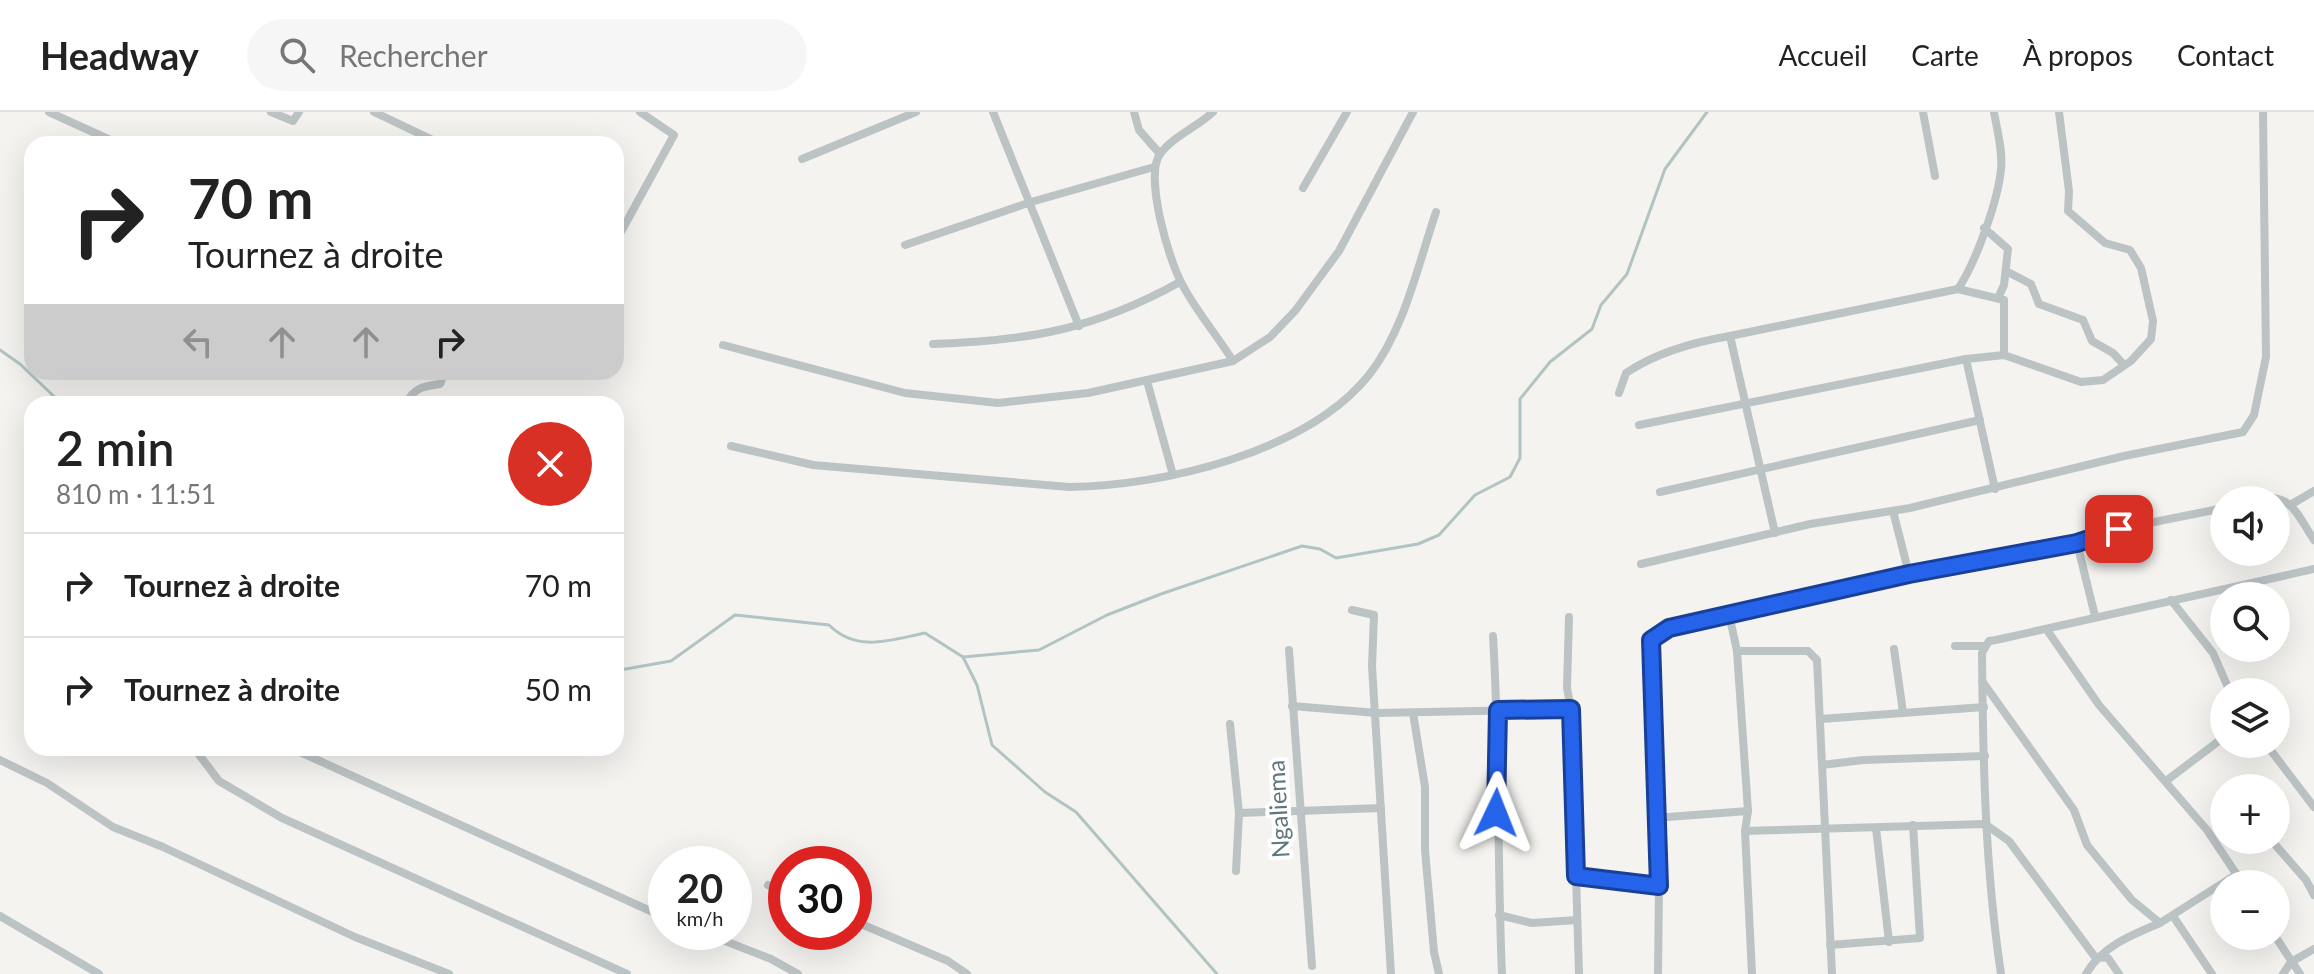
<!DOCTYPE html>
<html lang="fr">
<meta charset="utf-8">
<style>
body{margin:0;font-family:Lato,sans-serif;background:#f6f6f6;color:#222;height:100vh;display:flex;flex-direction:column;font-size:30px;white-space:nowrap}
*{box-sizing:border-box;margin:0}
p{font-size:26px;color:#767676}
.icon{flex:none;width:44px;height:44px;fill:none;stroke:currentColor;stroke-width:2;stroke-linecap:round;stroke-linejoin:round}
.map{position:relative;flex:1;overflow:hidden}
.panel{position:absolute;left:24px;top:284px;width:600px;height:360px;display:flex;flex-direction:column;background:#fff;border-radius:24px;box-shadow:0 8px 32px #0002}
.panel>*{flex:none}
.hud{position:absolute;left:24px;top:24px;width:600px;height:244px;border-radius:24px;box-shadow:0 8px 32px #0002;background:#fff;color:#222;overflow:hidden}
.tools{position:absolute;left:2210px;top:374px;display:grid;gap:16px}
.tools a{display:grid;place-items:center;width:80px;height:80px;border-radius:50%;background:#fff;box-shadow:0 8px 32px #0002;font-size:40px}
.speed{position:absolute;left:648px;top:734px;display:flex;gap:16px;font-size:40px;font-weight:700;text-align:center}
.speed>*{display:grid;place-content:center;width:104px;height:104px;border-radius:50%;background:#fff;box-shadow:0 8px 32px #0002;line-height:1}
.speed small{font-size:20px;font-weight:400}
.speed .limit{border:12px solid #d22;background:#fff;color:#111}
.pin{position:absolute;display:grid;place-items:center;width:68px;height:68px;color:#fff;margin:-34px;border-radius:16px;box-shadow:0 4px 12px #0006}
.me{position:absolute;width:88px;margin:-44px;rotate:2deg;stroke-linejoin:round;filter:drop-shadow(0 0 6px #0008)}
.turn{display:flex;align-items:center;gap:28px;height:168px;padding:0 32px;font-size:36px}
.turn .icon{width:104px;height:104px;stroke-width:2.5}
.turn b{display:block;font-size:56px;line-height:68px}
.lanes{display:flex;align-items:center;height:76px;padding:0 32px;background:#0003;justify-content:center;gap:40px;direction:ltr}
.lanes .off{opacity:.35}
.round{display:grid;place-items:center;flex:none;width:84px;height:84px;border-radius:42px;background:#f6f6f6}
.headline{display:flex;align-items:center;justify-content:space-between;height:136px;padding:0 32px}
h1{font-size:48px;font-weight:600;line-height:60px}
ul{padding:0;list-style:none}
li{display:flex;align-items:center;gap:24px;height:104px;padding:0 32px;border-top:2px solid #e0e0e0}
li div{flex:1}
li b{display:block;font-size:30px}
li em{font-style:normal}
header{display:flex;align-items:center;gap:48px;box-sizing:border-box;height:112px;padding:0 40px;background:#fff;border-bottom:2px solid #e0e0e0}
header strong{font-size:38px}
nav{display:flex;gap:44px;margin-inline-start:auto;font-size:28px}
.search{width:560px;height:72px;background:#f6f6f6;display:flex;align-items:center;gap:20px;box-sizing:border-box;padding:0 28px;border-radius:44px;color:#767676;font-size:30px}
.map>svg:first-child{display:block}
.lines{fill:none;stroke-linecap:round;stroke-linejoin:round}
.stream{stroke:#b1c4c4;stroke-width:3}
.street{stroke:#bcc3c5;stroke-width:8}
.route-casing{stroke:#184099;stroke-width:20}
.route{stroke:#2563eb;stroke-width:14}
.labels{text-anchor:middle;stroke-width:8;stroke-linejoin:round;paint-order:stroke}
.street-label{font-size:24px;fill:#5e767c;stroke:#fff}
</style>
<header>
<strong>Headway</strong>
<div class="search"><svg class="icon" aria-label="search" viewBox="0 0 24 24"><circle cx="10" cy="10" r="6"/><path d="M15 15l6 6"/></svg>Rechercher</div>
<nav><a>Accueil</a><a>Carte</a><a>À propos</a><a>Contact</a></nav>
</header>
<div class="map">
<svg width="2314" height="862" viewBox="0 0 2314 862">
<rect width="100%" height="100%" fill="#f4f3f0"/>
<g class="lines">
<!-- stream -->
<g class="stream">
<path d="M0 238 20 252 62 292"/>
<path d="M963 545 1039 538 1107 503 1161 482 1302 434 1320 437 1336 446 1418 432 1439 423 1475 383 1510 365 1520 346V287L1550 250 1592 217 1601 193 1627 162 1665 57 1707 0"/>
<path d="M616 563 620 558 671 549 735 503 829 513C857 541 890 528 925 521L963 545 977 573 992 633 1045 680 1076 700 1217 862"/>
</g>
<!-- street -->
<g class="street">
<path d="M49 0 119 32"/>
<path d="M271 0 293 9 299 0"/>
<path d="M374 0 441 32"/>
<path d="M993 0 1079 214"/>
<path d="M1134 0 1139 18 1160 42"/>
<path d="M1213 0C1197 15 1172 25 1160 42 1144 64 1169 149 1182 172 1196 199 1217 223 1233 249"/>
<path d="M1923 0 1935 64"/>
<path d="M802 47 916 0"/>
<path d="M1303 76 1347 0"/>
<path d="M1984 116 2008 137 2004 173 1999 184"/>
<path d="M616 129 674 23 640 0"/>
<path d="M905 133 1031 90 1154 55"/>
<path d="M2006 159 2031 172 2039 192 2083 208 2092 229 2113 241 2124 253"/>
<path d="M1958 177 2004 188V243"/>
<path d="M933 232C1029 229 1095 217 1180 170"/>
<path d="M723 233 905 281 998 291 1088 281 1233 249 1270 225 1295 199 1339 139 1413 0"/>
<path d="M1966 247 2004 243 2081 270 2103 268 2131 249 2151 227 2153 209 2141 156 2130 138 2105 131 2068 99 2069 79 2059 0"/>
<path d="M1147 269 1173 363"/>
<path d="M1619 281 1626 261C1657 240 1694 230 1730 224"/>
<path d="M406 292C413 276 424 274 440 272L445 260"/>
<path d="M1639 313 1966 247 1995 377"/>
<path d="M731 334 813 353 1069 375C1164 374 1307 340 1369 263 1404 219 1418 153 1436 100"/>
<path d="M1660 380 1980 308"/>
<path d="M2256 388C2291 379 2296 401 2314 428"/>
<path d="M2290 393 2314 379"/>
<path d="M1893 399 1909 462"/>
<path d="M1775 421 1730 224 1958 177C1976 150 1998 89 2001 57 2003 39 1997 18 1994 0"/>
<path d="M2077 431 2095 504"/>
<path d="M1641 452 1810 412 1910 396 2124 344 2243 320 2254 303 2266 245 2263 0"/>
<path d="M2171 488 2213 541 2230 580"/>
<path d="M1352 498 1374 503 1372 554 1391 862"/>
<path d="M1569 505 1567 576 1571 597 1579 862"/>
<path d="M2047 518 2099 593 2207 718 2243 772"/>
<path d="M1493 524C1500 637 1497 749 1502 862"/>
<path d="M1955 534H1985"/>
<path d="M1894 537 1903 600"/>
<path d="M1289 538 1312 854"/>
<path d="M1737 539 1729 502 2077 431 2119 417 2224 396"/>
<path d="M1982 569 2074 698 2087 733 2132 788 2160 811 2237 762"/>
<path d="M1292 594 1377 601 1571 597"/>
<path d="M1413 601 1425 675V738L1434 840 1439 862"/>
<path d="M1821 607 1984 595"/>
<path d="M1230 612 1239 701 1381 696"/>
<path d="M2266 632 2314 695"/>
<path d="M194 636 219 669 282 706 627 862"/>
<path d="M291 636 666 806"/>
<path d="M0 648 47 671 113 715 163 735 355 825 449 862"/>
<path d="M1822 653 1863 648 1985 644"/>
<path d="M2166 669 2224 625"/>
<path d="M1654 706 1651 528 1669 516 1729 502"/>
<path d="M1876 716 1889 830"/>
<path d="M1745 719 1985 712 2009 729 2095 845 2108 846 2119 862"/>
<path d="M2271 728 2306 768 2314 783"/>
<path d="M1236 759 1239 701"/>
<path d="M1576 764 1659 774"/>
<path d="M768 773 786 781"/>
<path d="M1499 803 1532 811 1577 808"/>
<path d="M0 804 99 862"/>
<path d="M2173 804 2212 862"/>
<path d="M854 809 948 849 967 862"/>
<path d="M702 820 771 847 798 862"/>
<path d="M2275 824 2300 862"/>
<path d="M1830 833 1920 826 1913 713"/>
<path d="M1658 862 1659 774 1654 706 1748 699"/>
<path d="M1752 862 1745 719 1748 699 1737 539H1808L1817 548 1832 862"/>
<path d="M2001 862C1985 756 1983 649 1982 541L1989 529 1996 528 2314 457"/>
<path d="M2086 862C2101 835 2131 823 2160 811"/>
<path d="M2283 862 2291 850 2314 837"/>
</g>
</g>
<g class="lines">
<defs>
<path id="route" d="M1496 701 1498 598 1571 597 1576 764 1659 774 1651 528 1669 516 1909 462 2077 431 2119 417"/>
</defs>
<!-- route casing -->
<use href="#route" class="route-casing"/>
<!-- route -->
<use href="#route" class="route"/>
</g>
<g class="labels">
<!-- street labels -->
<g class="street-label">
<text transform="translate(1279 697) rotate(-93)" y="8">Ngaliema</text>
</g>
</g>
</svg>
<div class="tools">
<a><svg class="icon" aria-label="sound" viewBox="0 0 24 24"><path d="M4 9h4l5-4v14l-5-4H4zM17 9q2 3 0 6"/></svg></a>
<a><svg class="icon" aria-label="search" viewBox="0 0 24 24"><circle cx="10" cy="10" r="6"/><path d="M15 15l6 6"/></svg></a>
<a><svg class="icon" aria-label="layers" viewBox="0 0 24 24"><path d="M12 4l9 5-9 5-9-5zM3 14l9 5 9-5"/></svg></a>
<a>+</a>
<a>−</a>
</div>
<div class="speed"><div>20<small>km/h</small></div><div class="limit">30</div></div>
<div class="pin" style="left:2119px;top:417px;background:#d93025"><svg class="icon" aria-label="arrive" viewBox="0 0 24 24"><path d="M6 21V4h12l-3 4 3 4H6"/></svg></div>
<svg class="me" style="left:1496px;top:701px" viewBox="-20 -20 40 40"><path d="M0-17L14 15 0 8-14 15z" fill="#2563eb" stroke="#fff" stroke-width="4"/></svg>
<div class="hud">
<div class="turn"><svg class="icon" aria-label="right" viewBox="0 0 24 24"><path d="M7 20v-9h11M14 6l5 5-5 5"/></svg><div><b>70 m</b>Tournez à droite</div></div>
<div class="lanes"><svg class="icon off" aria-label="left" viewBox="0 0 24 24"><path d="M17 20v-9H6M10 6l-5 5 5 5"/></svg><svg class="icon off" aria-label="ahead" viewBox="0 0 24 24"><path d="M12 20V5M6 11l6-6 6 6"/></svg><svg class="icon off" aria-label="ahead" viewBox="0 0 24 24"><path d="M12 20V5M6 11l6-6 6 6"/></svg><svg class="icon" aria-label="right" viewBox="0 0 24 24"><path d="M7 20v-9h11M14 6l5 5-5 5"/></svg></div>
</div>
<section class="panel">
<div class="headline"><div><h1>2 min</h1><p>810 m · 11:51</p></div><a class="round" style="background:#d93025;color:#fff"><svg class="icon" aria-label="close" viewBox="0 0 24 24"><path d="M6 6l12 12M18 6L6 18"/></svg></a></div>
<ul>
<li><svg class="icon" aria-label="right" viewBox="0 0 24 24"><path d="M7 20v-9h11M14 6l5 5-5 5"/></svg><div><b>Tournez à droite</b></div><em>70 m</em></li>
<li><svg class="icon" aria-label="right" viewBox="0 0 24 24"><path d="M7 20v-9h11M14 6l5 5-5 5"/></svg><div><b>Tournez à droite</b></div><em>50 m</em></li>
</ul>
</section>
</div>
